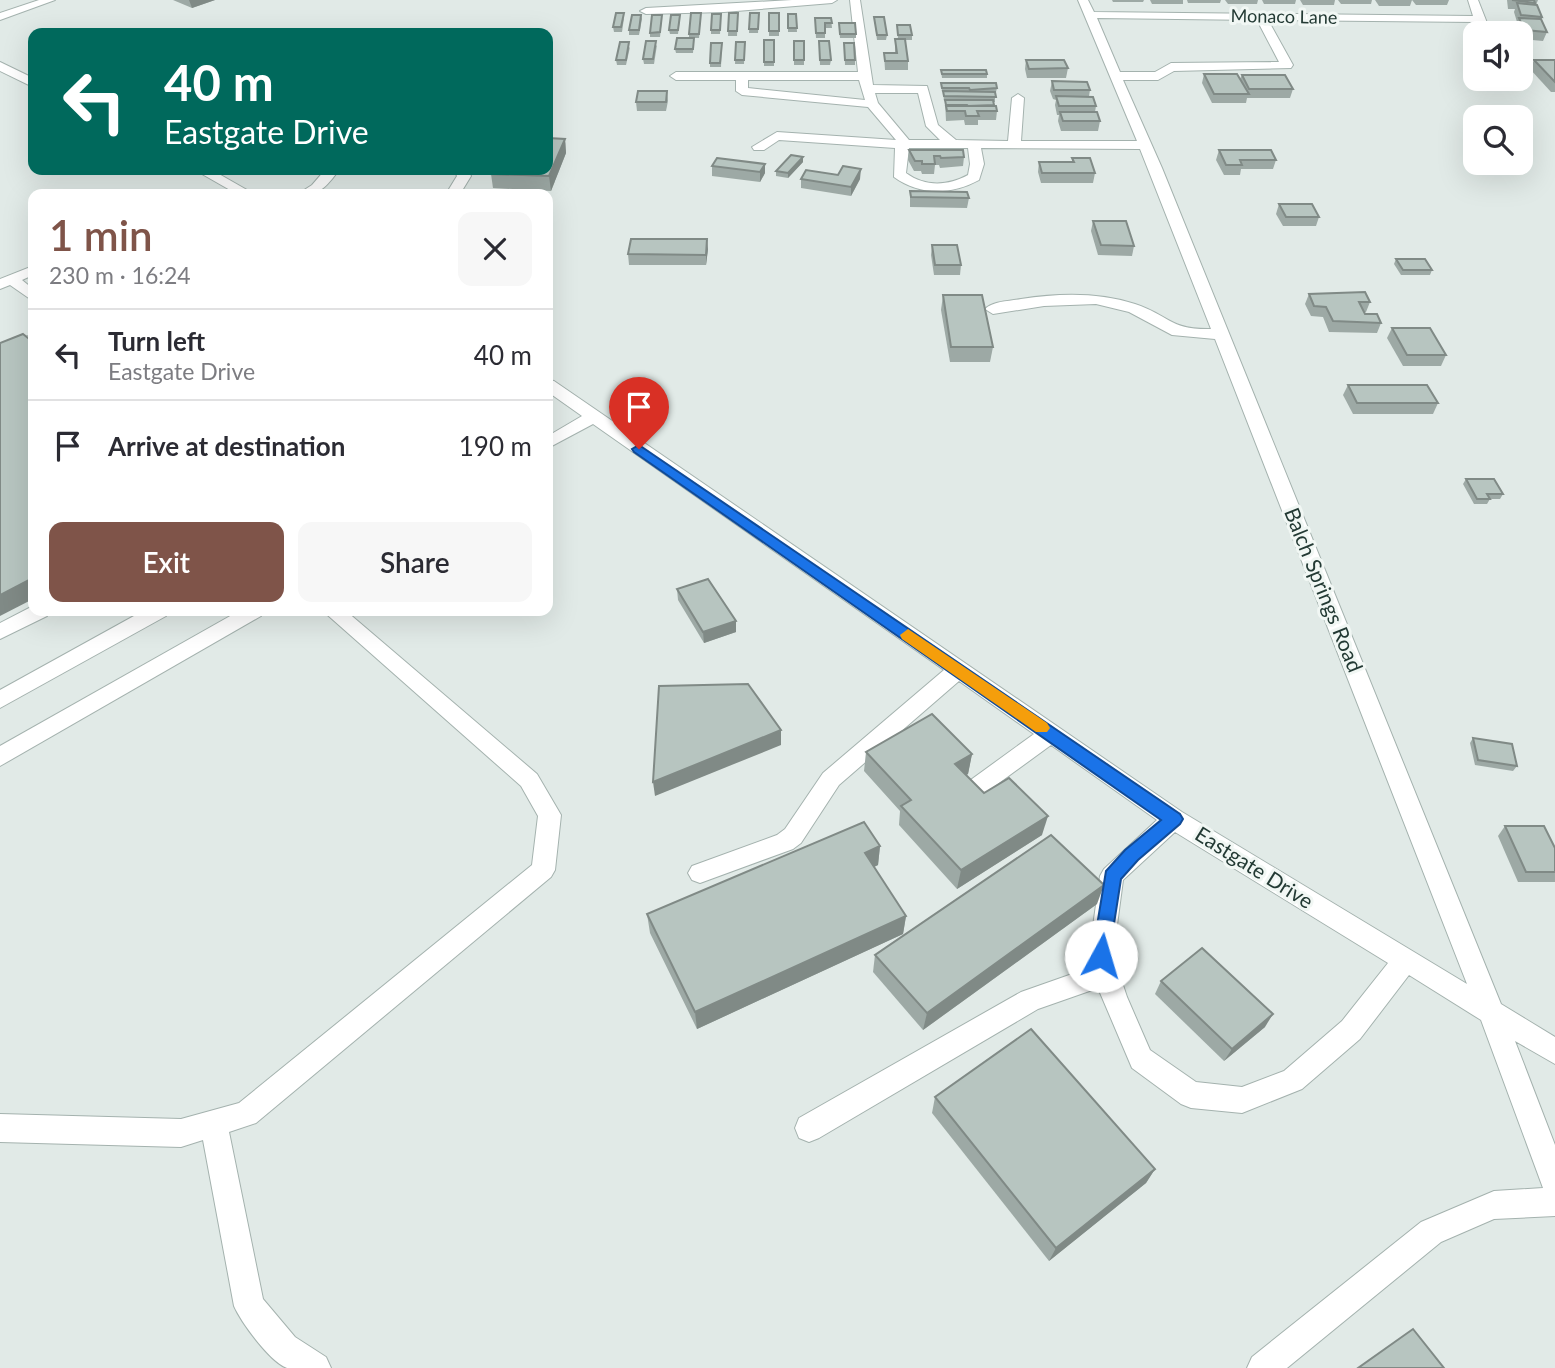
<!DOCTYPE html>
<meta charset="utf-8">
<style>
body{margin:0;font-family:Lato,sans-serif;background:#f7f7f7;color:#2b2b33;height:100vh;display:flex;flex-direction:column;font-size:26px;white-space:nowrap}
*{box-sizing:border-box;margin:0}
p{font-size:23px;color:#7c7c81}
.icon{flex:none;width:38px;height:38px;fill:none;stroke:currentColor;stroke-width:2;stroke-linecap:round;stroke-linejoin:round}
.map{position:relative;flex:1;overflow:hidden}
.side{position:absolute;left:28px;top:189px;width:525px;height:427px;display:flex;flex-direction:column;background:#fff;border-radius:14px;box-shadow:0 7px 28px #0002}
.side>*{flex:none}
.banner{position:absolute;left:28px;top:28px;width:525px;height:147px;border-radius:14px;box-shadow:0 7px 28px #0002;background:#00695c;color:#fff;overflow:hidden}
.fabs{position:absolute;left:1463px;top:21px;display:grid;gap:14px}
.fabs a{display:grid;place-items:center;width:70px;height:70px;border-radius:14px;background:#fff;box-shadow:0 7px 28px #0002;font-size:35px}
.pin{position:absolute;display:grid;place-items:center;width:60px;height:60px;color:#fff;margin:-72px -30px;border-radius:50% 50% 50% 0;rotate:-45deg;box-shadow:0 0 7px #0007}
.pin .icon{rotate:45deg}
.me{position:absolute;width:77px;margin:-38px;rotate:6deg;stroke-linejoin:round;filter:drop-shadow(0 0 5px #0008)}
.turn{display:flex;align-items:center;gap:24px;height:147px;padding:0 21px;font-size:32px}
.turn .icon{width:91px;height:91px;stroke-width:2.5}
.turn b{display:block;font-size:49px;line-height:60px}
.round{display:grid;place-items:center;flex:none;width:74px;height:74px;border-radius:14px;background:#f7f7f7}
.summary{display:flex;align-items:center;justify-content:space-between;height:119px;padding:0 21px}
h1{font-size:42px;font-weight:600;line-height:52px;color:#7f5449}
.cta{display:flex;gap:14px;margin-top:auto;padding:14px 21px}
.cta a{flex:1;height:80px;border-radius:14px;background:#7f5449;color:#fff;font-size:28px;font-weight:600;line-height:80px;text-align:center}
.cta a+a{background:#f7f7f7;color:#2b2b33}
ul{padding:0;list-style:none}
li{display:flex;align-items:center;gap:21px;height:91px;padding:0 21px;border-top:2px solid #e1e1e2}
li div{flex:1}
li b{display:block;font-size:26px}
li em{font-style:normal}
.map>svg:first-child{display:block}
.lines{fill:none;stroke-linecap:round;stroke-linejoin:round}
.minor-casing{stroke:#a4b2ae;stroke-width:2}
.minor{fill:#fff;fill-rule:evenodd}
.wall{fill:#9da9a5}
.shaded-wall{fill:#808a86}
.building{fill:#b7c5c0;stroke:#808a86;stroke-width:2}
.route{fill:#1a73e8;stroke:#114b97;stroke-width:2}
.slow{fill:#f59e0b}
.labels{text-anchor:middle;stroke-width:6;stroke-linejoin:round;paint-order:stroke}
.far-street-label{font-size:18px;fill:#233a34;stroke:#f1f7f4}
.street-label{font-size:21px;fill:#233a34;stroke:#f1f7f4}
</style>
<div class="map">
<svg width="1555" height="1368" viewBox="0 0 1555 1368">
<rect width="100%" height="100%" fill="#e1eae7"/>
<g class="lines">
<defs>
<g id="minor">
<path d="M39 0H55L0 20V13Z"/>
<path d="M792 0H837L832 3 724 12 646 14 640 11 646 8Z"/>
<path d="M850 0H860L873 85 927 86 938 125 956 140 1008 141 1012 98 1018 94 1024 98 1021 141H1137L1078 0H1088L1094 12 1473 16 1468 0H1478L1491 33H1479L1475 22 1268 20 1293 65 1291 68 1174 71 1158 80H1123L1162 168 1501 1004 1555 1037V1064L1515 1041 1555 1145V1216L1494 1219 1441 1242 1287 1368H1247L1252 1357 1421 1222 1494 1191 1543 1188 1481 1020 1409 975 1360 1039 1302 1089 1242 1113 1191 1108 1181 1104 1132 1068 1098 988 1038 1009 819 1138 809 1142 799 1138 795 1128 799 1118 1021 992 1092 967 1089 955 1100 876 1104 869 1157 820 1051 745 977 799 969 802 961 799 958 793 961 787 1034 734 959 681 839 785 801 843 793 849 700 883 692 880 688 873 692 866 777 835 785 829 823 773 944 670 593 424 548 448V436L582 416 548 392V380L554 381 1182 812 1467 984 1215 339 1172 335 1129 312 1096 304 1044 306 993 314 985 309C993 301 1010 301 1021 299 1060 293 1098 292 1135 304 1169 315 1169 330 1211 329L1140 149 981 148 984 164 979 180C952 195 920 196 894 177L895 148 779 140 764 150H754L752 147 777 132 896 140 868 107 742 95 736 91V80H676L670 76 676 72H858ZM1097 18 1257 20 1279 62 1171 63 1155 72H1120ZM748 80H859L865 100 748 88ZM875 93H918L926 126 940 140H909L878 103ZM909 148H968L970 164 968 175C948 186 925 187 906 173ZM1175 832 1388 963 1342 1021 1284 1071 1242 1087 1196 1082 1150 1050 1127 997 1113 955 1123 880Z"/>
<path d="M0 62 33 78V87L0 71Z"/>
<path d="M195 170H212L254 194H237Z"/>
<path d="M325 170H339C325 188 322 194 298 194L312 185Z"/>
<path d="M454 170H468L471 176 460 194H446L457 176Z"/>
<path d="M33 266V275L22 280 33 289V301L10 285 0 289V279Z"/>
<path d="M33 334V345L0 359V348Z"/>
<path d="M33 606V611H50L47 616 0 639V623Z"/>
<path d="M143 611H169L166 616 0 708V690Z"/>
<path d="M239 611H264L261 616 0 766V746Z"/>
<path d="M323 611H346L537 774 561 815 555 870 551 877 256 1123 229 1132 263 1299 295 1337 326 1357 331 1368C318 1368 299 1368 287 1368 270 1362 241 1322 234 1306L203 1140 181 1147 0 1142V1114L181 1119 239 1103 532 865 538 816 521 786Z"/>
</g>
</defs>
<!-- minor casing -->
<use href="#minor" class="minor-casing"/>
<!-- minor -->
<use href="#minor" class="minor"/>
</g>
<!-- wall -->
<g class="wall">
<path d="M173 0H215L192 8Z"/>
<path d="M1112 0H1144L1143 2H1113Z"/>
<path d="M1150 0H1183V4H1152Z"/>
<path d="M1187 0H1221L1220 3H1188Z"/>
<path d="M1225 0H1258L1257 4H1228Z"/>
<path d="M1262 0H1296L1295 4H1264Z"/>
<path d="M1300 0H1335L1334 5H1303Z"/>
<path d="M1338 0H1372L1371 4H1341Z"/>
<path d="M1375 0H1412L1410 6H1379Z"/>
<path d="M1412 0H1449L1447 5H1416Z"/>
<path d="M1507 0H1538L1536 5 1542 17 1541 19 1547 32 1543 41 1521 39V33H1518L1515 26 1517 22 1514 12 1515 9H1508Z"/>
<path d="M729 13H738L737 36H728Z"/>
<path d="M750 13H759L758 33H749Z"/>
<rect x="769" y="13" width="10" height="23"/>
<path d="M721 14 720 34H711V30Z"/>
<path d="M788 14H796L797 32H788Z"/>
<path d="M641 15 642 19 639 35H629V30Z"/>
<path d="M701 17 699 38H694L693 53H676L675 49 689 38V34Z"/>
<path d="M874 17 887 35 886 40H877Z"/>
<path d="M624 18 622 32H614L613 27Z"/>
<path d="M815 18H831L832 28H825V38H816Z"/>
<path d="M662 19 660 37H650V33Z"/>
<path d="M680 19 678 34H670L669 30Z"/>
<path d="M897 25 912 35V40H905L908 61V70H885L884 53H895V39H898Z"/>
<path d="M839 27 856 34V38H840Z"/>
<rect x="764" y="40" width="10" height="26"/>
<rect x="794" y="41" width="10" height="24"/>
<path d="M819 41 831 60 830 65H820Z"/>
<path d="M736 42H745L744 64H735Z"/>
<path d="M722 43 721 67H710V63Z"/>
<path d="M844 43 855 60V65H845Z"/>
<path d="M657 45 654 64H644L643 59Z"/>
<path d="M630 47 626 65H617L616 60Z"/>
<path d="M1026 60 1068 68 1066 78H1027L1025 69Z"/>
<path d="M1534 60H1555V92H1551L1530 69Z"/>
<path d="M941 70 987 74V78H942Z"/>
<path d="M1204 74 1240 79 1242 75 1293 89 1290 98H1247L1246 103H1212L1202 83Z"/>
<path d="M1052 81 1090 90 1089 96 1096 106 1095 112 1100 121 1098 131H1061L1058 121 1059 115H1057L1055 105 1056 100 1053 99 1050 91Z"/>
<path d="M941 83 997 88 996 92 995 93V102H994V106L997 111 996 120H978V125H965L964 120 946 121 945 101H944L943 92H942Z"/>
<path d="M667 91 668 101 666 111H637L636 102Z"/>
<path d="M565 139 566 153 551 191 493 188 491 174Z"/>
<path d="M909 150 964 157 963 166 940 168 939 165H935L934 174H922L921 171H914L908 160Z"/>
<path d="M1219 150 1276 160 1273 169H1241L1240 175H1224L1216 160Z"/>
<path d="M803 157V162L788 178 776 176V171Z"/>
<path d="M1072 158 1095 173 1093 183H1041L1038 172 1039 162H1072Z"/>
<path d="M712 166 765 173 760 182 712 176Z"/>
<path d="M801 179H860L851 196 801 188Z"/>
<path d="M910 191 969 198 967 208 910 207Z"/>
<path d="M1279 204 1319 217 1316 226H1283L1276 214Z"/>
<path d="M1093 221 1134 246 1132 256 1098 255 1091 231Z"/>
<path d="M932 245 961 265 960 275H934L931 255Z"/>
<path d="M708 249 706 265H629L628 254Z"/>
<path d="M1396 259 1432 270 1430 275H1401L1394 264Z"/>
<path d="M1309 294 1370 302 1366 312H1364L1381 323 1377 333 1329 332 1323 317 1311 316 1305 304Z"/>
<path d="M943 295 993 347 990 362H950L941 310Z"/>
<path d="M1392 328 1446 355 1441 366H1403L1387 338Z"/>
<path d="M1348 385 1438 403 1433 414H1353L1343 395Z"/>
<path d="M1466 479 1503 494 1500 499H1490L1487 504H1474L1463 484Z"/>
<path d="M677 589 736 621V632L704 643 678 600Z"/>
<path d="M1473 738 1517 766 1513 771 1475 765 1470 743Z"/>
<path d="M866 752 972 754 968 774 966 775 984 793 1042 835 957 889 899 825 900 811 864 771Z"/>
<path d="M1505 826 1555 848V882H1518L1498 836Z"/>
<path d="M880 846 878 865 874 867 906 916 903 934 697 1029 650 933 647 914Z"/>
<path d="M1097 904 923 1030 873 972 875 955Z"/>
<path d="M1161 981 1265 1027 1224 1061 1155 994Z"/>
<path d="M935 1097 1155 1169 1146 1183 1049 1261 932 1113Z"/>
</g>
<!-- shaded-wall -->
<g class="shaded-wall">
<path d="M189 0H215L192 8Z"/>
<path d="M565 139 566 153 551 191 549 176Z"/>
<path d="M803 157V162L788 178V173Z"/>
<path d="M765 164V173L760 182V172Z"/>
<path d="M861 169 860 179 851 196V187Z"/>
<path d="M707 239 708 249 706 265V255Z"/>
<path d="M33 578V599L0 616V595Z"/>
<path d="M736 621V632L704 643 703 632Z"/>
<path d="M781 730V745L655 796 653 782Z"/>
<path d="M972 754 968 774 952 784 955 764Z"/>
<path d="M1048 816 1042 835 957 889 961 870Z"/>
<path d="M880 846 878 865 863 872 865 853Z"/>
<path d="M1104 885 1097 904 923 1030 927 1013Z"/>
<path d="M906 916 903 934 697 1029 695 1012Z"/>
<path d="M1273 1014 1265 1027 1224 1061 1232 1049Z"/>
<path d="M1155 1169 1146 1183 1049 1261 1056 1248Z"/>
</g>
<!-- building -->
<g class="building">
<path d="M1512 0H1534L1535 3Z"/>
<path d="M1517 3 1537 5 1542 17 1521 15Z"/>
<path d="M616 13H624L621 27H613Z"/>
<path d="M691 13H701L699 34H689Z"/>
<path d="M729 13H738L737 31H728Z"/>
<path d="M750 13H759L758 29H749Z"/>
<rect x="769" y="13" width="10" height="18"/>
<path d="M712 14H721L720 30H711Z"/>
<path d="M788 14H796L797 28H788Z"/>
<path d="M632 15H641L639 30H629Z"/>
<path d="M652 15H662L660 32 650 33Z"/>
<path d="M671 15H680L678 30H669Z"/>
<path d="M874 17H884L887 35H877Z"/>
<path d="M815 18H831L832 23H825V33H816Z"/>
<path d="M1519 18 1541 19 1547 32 1524 30Z"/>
<path d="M839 23H855L856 34H840Z"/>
<path d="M897 25H910L912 35H898Z"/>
<path d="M677 38H694L693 49H675Z"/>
<path d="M895 39H905L908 61H885L884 53H897Z"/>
<rect x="764" y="40" width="10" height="22"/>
<path d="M646 41H656L653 59H643Z"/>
<rect x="794" y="41" width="10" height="19"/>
<path d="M819 41H829L831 60H820Z"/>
<path d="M620 42H629L626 60H616Z"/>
<path d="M736 42H745L744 60H735Z"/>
<path d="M711 43H722L720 63H710Z"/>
<path d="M844 43H854L855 60H845Z"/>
<path d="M1026 60H1064L1068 68 1029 69Z"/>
<path d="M1534 60H1555V82Z"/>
<path d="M941 70H986L987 74H942Z"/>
<path d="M1204 74H1237L1249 94H1214Z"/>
<path d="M1242 75H1285L1293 89H1249Z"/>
<path d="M1052 81 1087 82 1090 90H1054Z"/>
<path d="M941 83H996L997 88 970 90 969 88H942Z"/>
<path d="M638 91H667L666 102H636Z"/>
<path d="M943 91 995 92 996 97 944 96Z"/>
<path d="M1056 96 1093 97 1096 106H1059Z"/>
<path d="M945 100H993L994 105 968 106 967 105H946Z"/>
<path d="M946 106H996L997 111H977L979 116H966L965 111H947Z"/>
<path d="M1060 112H1097L1100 121H1063Z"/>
<path d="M548 138 565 139 549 176 491 174 493 170H548Z"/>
<path d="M909 150H963L964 157 941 158 940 156H934L935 164H922V161H915Z"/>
<path d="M1219 150H1271L1276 160H1240L1242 165H1226Z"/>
<path d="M791 155 803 157 788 173 776 171Z"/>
<path d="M717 158 765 164 760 172 712 166Z"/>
<path d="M1072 158H1090L1095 173H1042L1039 162H1074Z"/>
<path d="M843 166 861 169 851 187 801 179 806 170 838 175Z"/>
<path d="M910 191 967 192 969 198 911 197Z"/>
<path d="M1279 204H1312L1319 217H1286Z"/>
<path d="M1093 221H1126L1134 246 1101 245Z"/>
<path d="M631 239H707L706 255 628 254Z"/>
<path d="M932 245H957L961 265H935Z"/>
<path d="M1396 259H1425L1432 270H1403Z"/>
<path d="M1365 292 1370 302H1359L1365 314H1377L1381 323 1333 321 1326 307 1314 306 1309 294Z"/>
<path d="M943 295H982L993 347H951Z"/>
<path d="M1392 328H1430L1446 355H1407Z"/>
<path d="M23 334 33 342V578L0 595V343Z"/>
<path d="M1348 385H1427L1438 403H1357Z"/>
<path d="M1466 479H1494L1503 494H1487L1490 499H1477Z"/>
<path d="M708 579 736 621 703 632 677 589Z"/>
<path d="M748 684 781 730 653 782 659 686Z"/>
<path d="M932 714 972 754 955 764 984 793 1009 778 1048 816 961 870 901 806 911 800 866 752Z"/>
<path d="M1473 738 1512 744 1517 766 1478 760Z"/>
<path d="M864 822 880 846 865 853 906 916 695 1012 647 914Z"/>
<path d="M1505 826H1544L1555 848V872H1526Z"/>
<path d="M1051 835 1104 885 927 1013 875 955Z"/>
<path d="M1202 948 1273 1014 1232 1049 1161 981Z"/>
<path d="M1031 1029 1155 1169 1056 1248 935 1097Z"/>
<path d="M1413 1329 1444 1368H1358Z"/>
</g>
<!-- route -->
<path class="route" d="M639 445 1180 814 1183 819 1180 824 1138 860 1121 879 1108 962 1101 964 1095 962 1092 956 1106 871 1125 850 1161 820 634 452 632 449Z"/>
<!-- slow -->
<path class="slow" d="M908 629 1047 723 1050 728 1047 732H1036L902 639 900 635Z"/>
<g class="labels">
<!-- far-street labels -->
<g class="far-street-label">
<text transform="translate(1284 17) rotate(1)" y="6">Monaco Lane</text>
</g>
<!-- street labels -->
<g class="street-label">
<text transform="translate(1323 590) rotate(68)" y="7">Balch Springs Road</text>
<text transform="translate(1254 868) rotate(32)" y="7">Eastgate Drive</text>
</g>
</g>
</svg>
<div class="fabs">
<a><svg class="icon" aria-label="sound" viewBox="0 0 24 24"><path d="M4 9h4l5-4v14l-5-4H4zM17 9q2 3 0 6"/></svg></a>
<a><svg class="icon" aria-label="search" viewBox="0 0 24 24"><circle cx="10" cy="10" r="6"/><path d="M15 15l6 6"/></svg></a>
</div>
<div class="pin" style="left:639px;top:449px;background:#d93025"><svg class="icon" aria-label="arrive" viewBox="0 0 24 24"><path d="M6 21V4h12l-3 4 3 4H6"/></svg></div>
<svg class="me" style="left:1101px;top:956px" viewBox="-20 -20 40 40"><circle r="19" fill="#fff"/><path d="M0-13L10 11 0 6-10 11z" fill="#1a73e8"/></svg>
<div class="banner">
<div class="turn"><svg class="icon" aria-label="left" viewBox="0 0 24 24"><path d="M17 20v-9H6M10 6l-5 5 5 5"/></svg><div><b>40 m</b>Eastgate Drive</div></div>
</div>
<section class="side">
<div class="summary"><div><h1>1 min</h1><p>230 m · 16:24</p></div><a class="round"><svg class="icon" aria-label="close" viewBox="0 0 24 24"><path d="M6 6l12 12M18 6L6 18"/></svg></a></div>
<ul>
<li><svg class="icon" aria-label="left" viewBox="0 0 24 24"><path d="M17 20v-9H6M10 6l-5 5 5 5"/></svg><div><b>Turn left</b><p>Eastgate Drive</p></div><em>40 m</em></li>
<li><svg class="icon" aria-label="arrive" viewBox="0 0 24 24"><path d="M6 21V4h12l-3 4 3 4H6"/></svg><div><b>Arrive at destination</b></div><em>190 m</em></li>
</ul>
<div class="cta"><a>Exit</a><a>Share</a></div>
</section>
</div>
